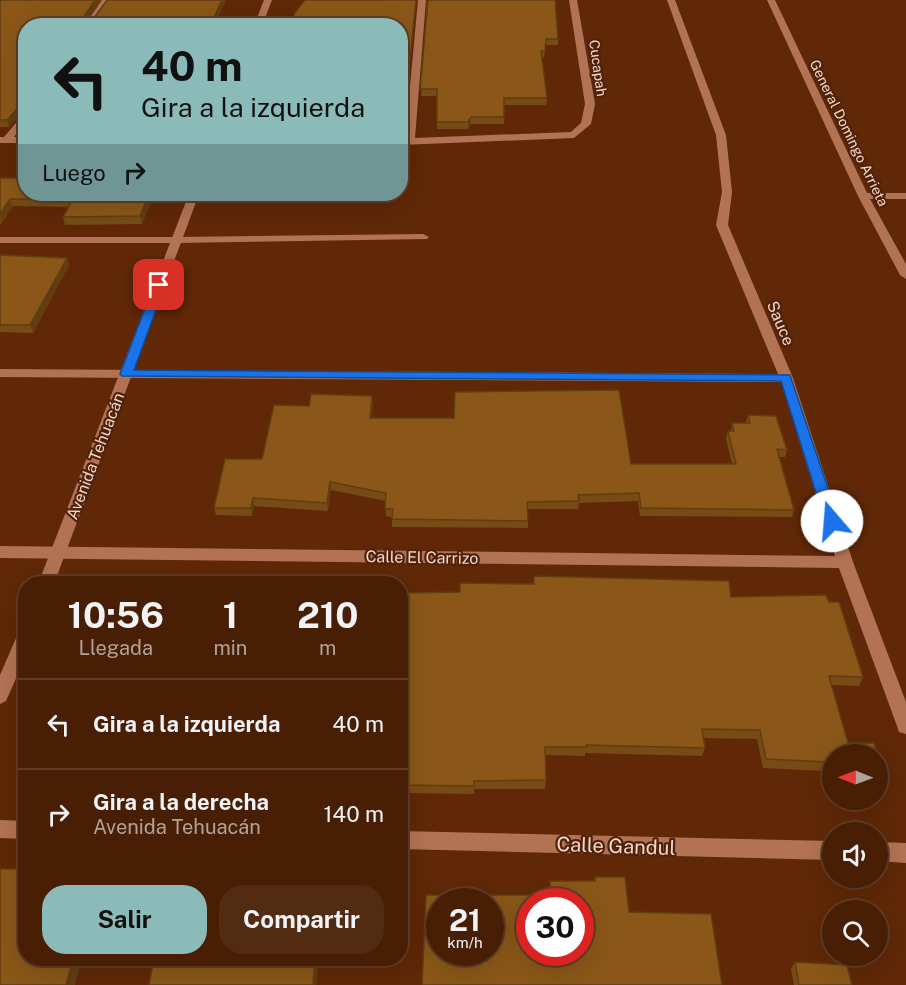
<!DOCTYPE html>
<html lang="es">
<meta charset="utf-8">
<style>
body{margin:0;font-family:"Public Sans",sans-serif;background:#522b13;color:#f1f3f6;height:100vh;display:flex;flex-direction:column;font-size:22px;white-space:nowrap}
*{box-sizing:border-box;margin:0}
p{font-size:20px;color:#b1a29a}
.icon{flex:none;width:33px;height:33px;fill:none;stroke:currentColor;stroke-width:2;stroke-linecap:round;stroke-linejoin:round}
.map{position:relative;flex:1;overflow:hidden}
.sheet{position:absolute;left:18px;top:576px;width:390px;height:390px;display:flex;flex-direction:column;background:#481e05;border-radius:24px;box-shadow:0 6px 24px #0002,0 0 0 2px #603c27}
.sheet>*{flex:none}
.banner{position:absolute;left:18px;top:18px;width:390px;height:183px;border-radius:24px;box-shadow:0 6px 24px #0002,0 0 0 2px #603c27;background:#8bbbb9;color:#111;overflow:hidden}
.needle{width:39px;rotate:271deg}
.buttons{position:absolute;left:822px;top:744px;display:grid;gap:12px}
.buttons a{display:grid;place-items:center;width:66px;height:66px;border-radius:50%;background:#481e05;box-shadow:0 6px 24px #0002,0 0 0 2px #603c27;font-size:30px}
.speed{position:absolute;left:426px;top:888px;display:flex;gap:12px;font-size:30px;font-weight:700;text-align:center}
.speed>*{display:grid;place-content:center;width:78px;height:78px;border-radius:50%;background:#481e05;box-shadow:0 6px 24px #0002,0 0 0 2px #603c27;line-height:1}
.speed small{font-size:15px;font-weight:400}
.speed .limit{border:9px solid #d22;background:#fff;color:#111}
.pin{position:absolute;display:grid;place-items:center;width:51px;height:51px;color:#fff;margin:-26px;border-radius:12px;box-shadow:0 3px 9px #0006}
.me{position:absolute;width:66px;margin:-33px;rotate:342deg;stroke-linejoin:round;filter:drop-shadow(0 0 4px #0008)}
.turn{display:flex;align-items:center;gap:21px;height:126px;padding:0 24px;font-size:27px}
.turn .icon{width:78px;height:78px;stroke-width:2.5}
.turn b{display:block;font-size:42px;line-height:51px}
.then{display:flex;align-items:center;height:57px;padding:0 24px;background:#0003;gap:12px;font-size:22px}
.eta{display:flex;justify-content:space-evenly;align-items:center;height:102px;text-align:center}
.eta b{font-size:36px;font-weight:700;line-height:42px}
.button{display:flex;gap:12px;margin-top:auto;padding:12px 24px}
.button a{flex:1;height:69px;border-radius:24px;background:#8bbbb9;color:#111;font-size:24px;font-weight:700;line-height:69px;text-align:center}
.button a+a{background:#522b13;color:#f1f3f6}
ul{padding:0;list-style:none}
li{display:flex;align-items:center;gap:18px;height:90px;padding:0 24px;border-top:2px solid #603c27}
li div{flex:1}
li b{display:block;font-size:22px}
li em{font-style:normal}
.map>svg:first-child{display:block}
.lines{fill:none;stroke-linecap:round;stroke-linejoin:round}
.service{fill:#b27354;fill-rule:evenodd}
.minor{fill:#b27354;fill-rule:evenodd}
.tertiary{fill:#b27354;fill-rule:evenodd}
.wall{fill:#774b15}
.shaded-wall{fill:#613d11}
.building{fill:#8a5718;stroke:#613d11;stroke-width:1.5;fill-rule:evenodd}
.route{fill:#1a73e8;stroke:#114b97;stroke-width:1.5}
.labels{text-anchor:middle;stroke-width:4.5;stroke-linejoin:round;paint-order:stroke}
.far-street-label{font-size:14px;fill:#f9d5c5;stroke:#4e230b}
.street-label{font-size:16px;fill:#f9d5c5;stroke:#4e230b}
.near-street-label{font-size:20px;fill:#f9d5c5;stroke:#4e230b}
</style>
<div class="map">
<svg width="906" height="985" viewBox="0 0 906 985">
<rect width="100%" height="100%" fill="#602807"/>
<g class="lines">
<!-- service -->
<path class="service" d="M423 234 429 237 427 239 176 243 170 240 176 237Z"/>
<!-- minor -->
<g class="minor">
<path d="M102 0H110L92 26H84Z"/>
<path d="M418 0H426L415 138 571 132 581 123 585 104 569 0H577L595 104 591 124 574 138 400 145V139H405Z"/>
<path d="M667 0H675L726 135 732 192 728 225 793 378 853 562 906 702V734L899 732 897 726 839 568 0 558V546L835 556 781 382 0 377V369L778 374 716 225 722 192 716 135Z"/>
<path d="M767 0H775L867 193H906V199H870L906 264V279L900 275 858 196Z"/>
<path d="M26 111V121L14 137H26V143H0V137H4Z"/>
<path d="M0 237H176L182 240 176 243H0Z"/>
<path d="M0 820 26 821V839L0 838Z"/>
<path d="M400 831 832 841V860L400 849Z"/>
<path d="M878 842 906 843V863L878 861Z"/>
</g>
<!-- tertiary -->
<g class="tertiary">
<path d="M264 0H272L262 26H254Z"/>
<path d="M189 194H199L54 584H38Z"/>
<path d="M26 627V656L6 701 0 704V675L20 629Z"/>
</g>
</g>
<!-- wall -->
<g class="wall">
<path d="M0 0H101L87 21H92L107 0H226L214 26 25 109 9 127H0Z"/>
<path d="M305 0H416L407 96H400V26Z"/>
<path d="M427 0H555L558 39V45H546L544 58 542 57 547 98 546 105H504V124H471L468 129H437V96H421Z"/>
<path d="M26 115V127H24L22 120Z"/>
<path d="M0 178H22L154 194 142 224 65 225 63 217 69 207 13 206 1 224H0Z"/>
<path d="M0 255 67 258 69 265 33 333 0 332Z"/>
<path d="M372 396 373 403 371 418 631 464H732L726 439 728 431H731L732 423H746L748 415 787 450 785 457H779L794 510 792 517 640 516 638 501 579 503 578 509H528V528L392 527V517L386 516V501L331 490 328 511 254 506 252 516 216 515 214 508 262 459 309 406Z"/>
<path d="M534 576 729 581 731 597 826 595 829 602H839L863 677 859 686 831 685 848 743H874L887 786 883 794H878V754H832V793H830L824 771 763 768 757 739 703 738 705 748 702 756 585 753V756L545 755 546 780 545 789H474V794L400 793V593L460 592V583L533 584Z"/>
<path d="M795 962 852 985H794L791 969Z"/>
</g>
<!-- shaded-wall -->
<g class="shaded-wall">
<path d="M95 0H101L84 26 81 21Z"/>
<path d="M222 0H226L214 26H210Z"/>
<path d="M416 0 407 96V89Z"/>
<path d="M24 101 26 109 9 127 7 120Z"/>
<path d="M471 117V124L468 129V122Z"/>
<path d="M149 194H154L142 224 140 216Z"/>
<path d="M10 199 13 206 1 224 0 214Z"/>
<path d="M67 258 69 265 33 333 30 325Z"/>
<path d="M372 396 373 403 371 426 370 418Z"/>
<path d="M330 482 331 490 328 511 327 503Z"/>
<path d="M253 498 254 506 252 516 251 508Z"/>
<path d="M73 958H82L75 985H66Z"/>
<path d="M315 958H319L316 985H313Z"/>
</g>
<!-- building -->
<g class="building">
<path d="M0 0H95L81 21H92L107 0H222L210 26H26V111L24 101 7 120H0Z"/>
<path d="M305 0H416L407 89H400V26H294V14Z"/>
<path d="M428 0H555L558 39H546L545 51H541L547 98H504V117H471L468 122H437V89H420Z"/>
<path d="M26 175V194H149L140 216 63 217 73 199H10L0 214V178H22Z"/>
<path d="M0 255 67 258 30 325H0Z"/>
<path d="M619 390 631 464H736L728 431H734L732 423H750L748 415 776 416 787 450 777 449 794 510 641 508 639 493 578 495 579 501 527 502 528 521 392 519 393 509H385L386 493 330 482 327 503 253 498 251 508H214L225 459H262L274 405 309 406 311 394 372 396 370 418H454L455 392Z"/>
<path d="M534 576 729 581 731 597 826 595 829 602H839L863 677 829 676 848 743H874L887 786H878V754H832V780L828 762 766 759 760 730 702 729 705 748 586 745V747H545L546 780 474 781V786L400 785V593L460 592V583L534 584Z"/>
<path d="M0 869H26V958H73L66 985H0Z"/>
<path d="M595 877H625L629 912 711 914 722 985H422L426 895H551L550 881H595ZM440 902H490V952H440ZM530 902H580V952H530Z"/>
<path d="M154 958H315L313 985H149Z"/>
<path d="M795 962 847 965 852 985H799Z"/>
</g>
<!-- route -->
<path class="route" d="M159 281 165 285 134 370 790 375 839 521 832 526 825 521 781 381 122 376 120 374 154 285Z"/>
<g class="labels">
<!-- far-street labels -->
<g class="far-street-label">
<text transform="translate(598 68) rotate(82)" y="5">Cucapah</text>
<text transform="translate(849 133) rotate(64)" y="5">General Domingo Arrieta</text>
</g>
<!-- street labels -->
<g class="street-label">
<text transform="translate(781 323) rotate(67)" y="6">Sauce</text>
<text transform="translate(95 456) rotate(-69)" y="6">Avenida Tehuacán</text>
<text transform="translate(422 557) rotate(1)" y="6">Calle El Carrizo</text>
</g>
<!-- near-street labels -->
<g class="near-street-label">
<text transform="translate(616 846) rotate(2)" y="7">Calle Gandul</text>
</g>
</g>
</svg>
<div class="buttons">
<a><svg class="needle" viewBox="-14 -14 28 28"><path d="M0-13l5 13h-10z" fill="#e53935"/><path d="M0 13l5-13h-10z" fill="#b1a29a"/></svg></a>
<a><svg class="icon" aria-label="sound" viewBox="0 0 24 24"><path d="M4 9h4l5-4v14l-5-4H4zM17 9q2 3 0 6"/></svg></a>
<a><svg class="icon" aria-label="search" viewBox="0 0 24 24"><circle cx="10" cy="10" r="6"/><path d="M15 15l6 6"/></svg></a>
</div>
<div class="speed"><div>21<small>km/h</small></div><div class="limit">30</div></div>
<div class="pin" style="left:159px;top:285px;background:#d93025"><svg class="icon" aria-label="arrive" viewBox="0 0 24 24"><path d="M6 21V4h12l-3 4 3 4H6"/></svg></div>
<svg class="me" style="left:832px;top:521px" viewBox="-20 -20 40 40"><circle r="19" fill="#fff"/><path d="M0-13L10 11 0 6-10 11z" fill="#1a73e8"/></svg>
<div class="banner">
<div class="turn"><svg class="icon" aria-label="left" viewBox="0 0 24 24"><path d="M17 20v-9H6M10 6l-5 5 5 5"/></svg><div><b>40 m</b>Gira a la izquierda</div></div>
<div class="then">Luego<svg class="icon" aria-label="right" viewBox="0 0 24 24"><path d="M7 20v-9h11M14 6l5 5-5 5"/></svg></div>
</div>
<section class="sheet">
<div class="eta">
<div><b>10:56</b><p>Llegada</p></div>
<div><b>1</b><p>min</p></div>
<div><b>210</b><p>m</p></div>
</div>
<ul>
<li><svg class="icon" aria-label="left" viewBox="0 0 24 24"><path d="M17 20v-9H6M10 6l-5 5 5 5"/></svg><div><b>Gira a la izquierda</b></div><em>40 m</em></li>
<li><svg class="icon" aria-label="right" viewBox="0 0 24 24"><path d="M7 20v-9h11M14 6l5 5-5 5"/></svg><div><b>Gira a la derecha</b><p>Avenida Tehuacán</p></div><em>140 m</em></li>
</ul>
<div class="button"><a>Salir</a><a>Compartir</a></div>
</section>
</div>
